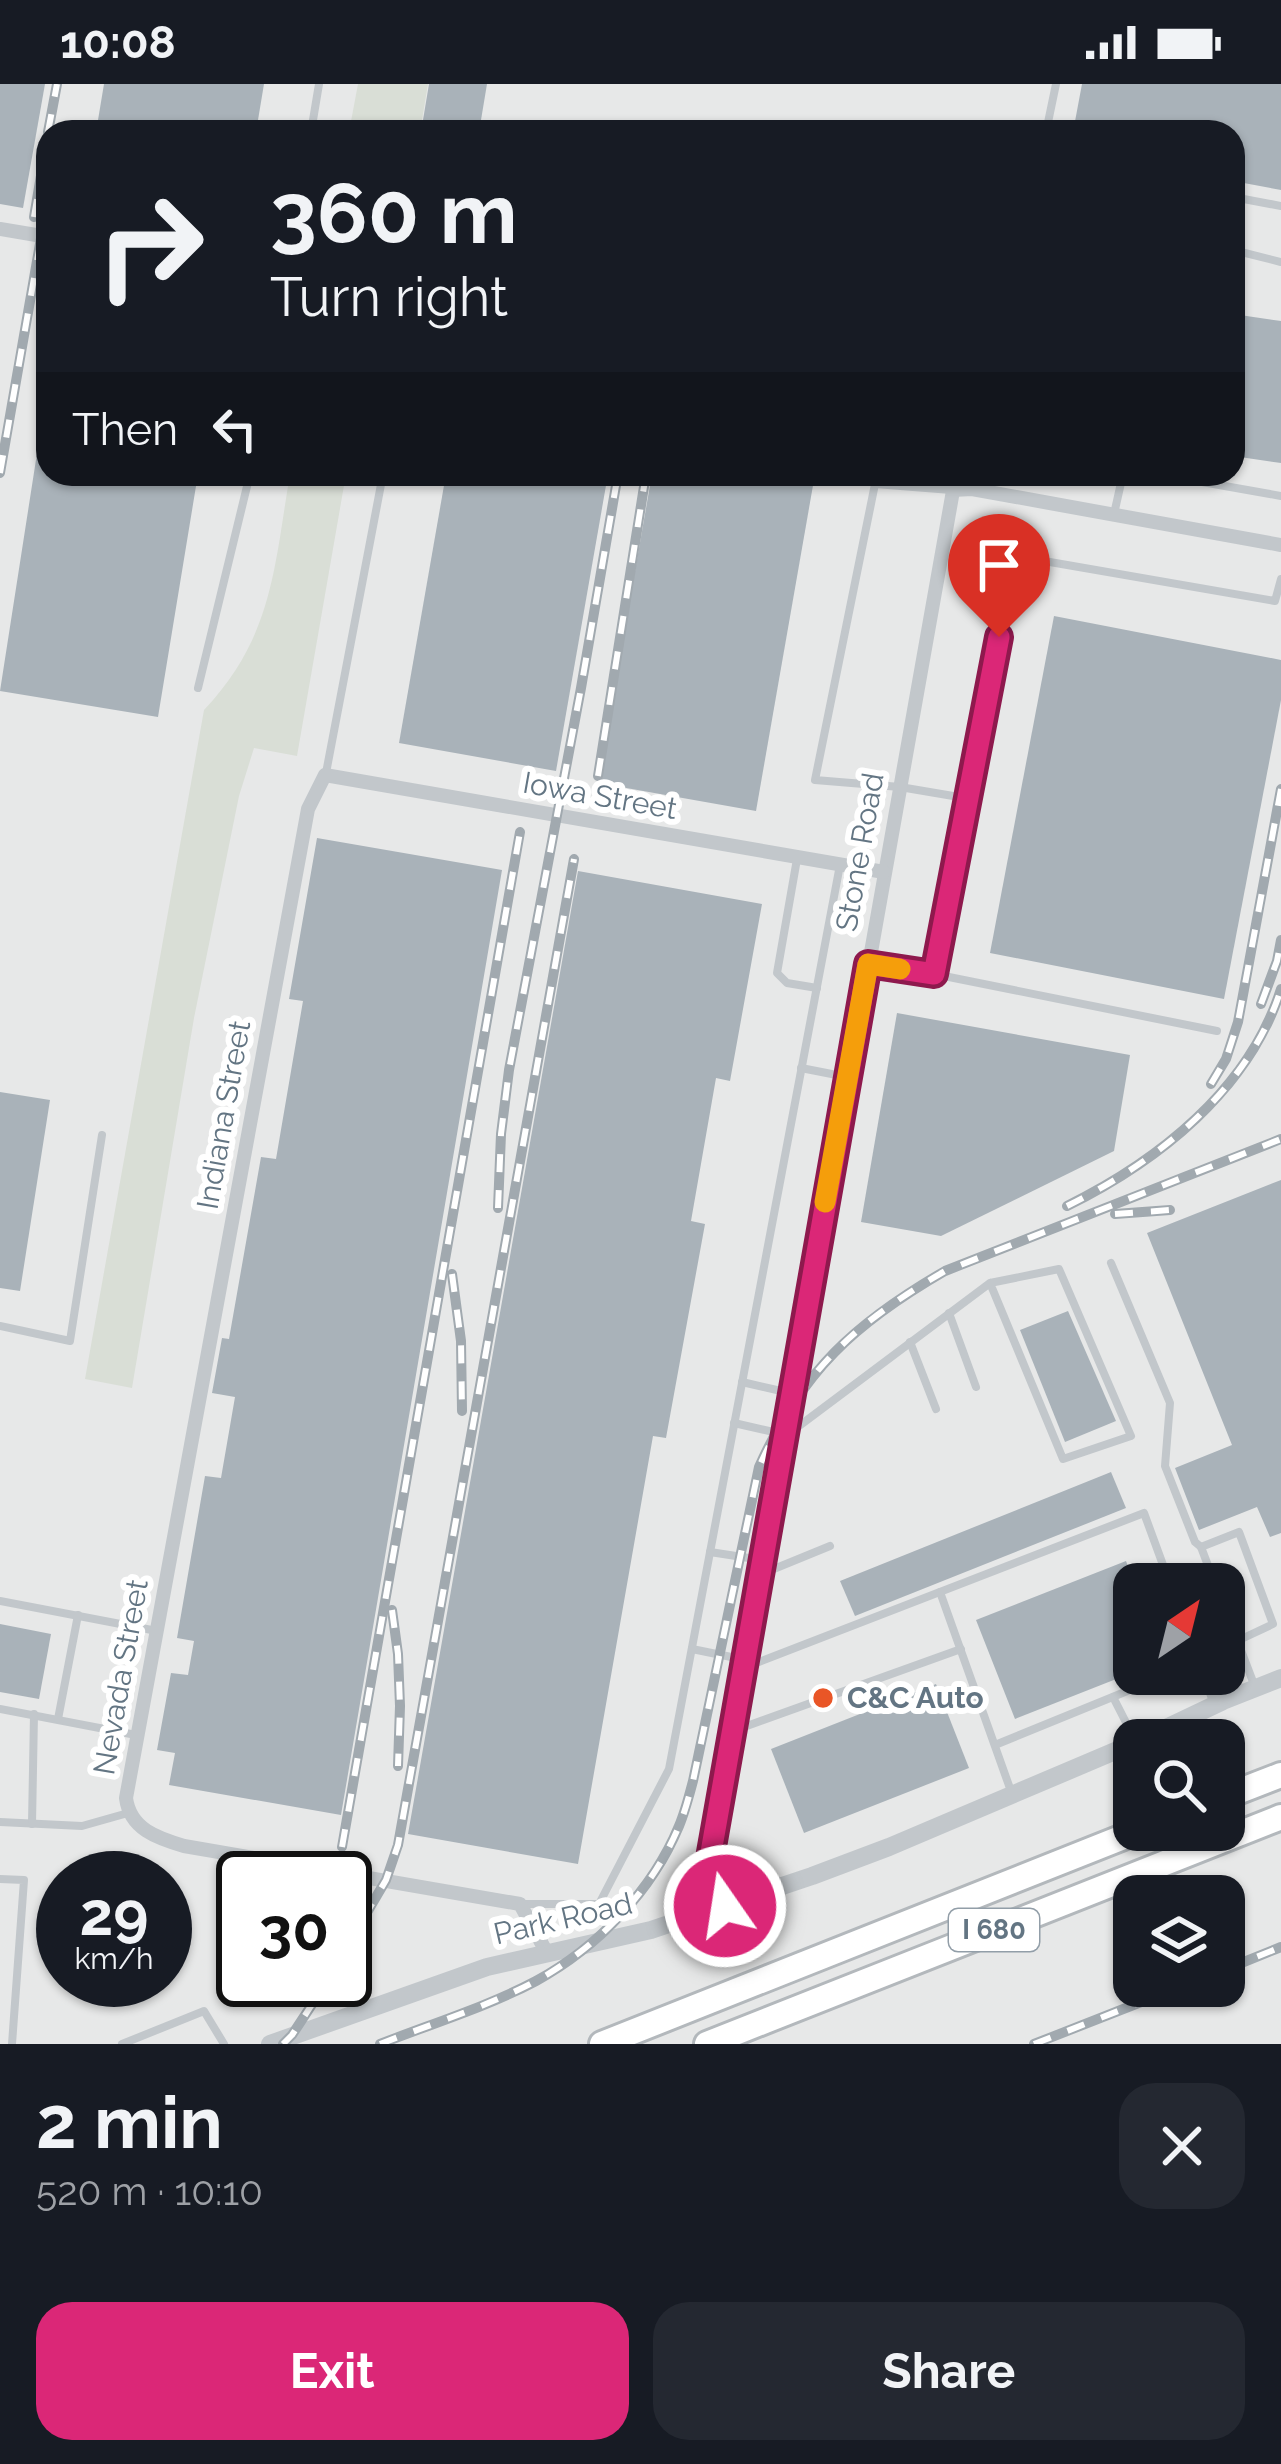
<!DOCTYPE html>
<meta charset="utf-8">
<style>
body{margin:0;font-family:Raleway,sans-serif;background:#242831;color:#f1f3f6;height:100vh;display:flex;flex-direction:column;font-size:45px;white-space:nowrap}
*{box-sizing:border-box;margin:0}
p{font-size:39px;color:#9ea1a6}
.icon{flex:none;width:66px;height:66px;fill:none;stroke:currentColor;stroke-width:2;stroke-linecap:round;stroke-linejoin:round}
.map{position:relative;height:1960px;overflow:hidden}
.panel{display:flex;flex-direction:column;background:#171b24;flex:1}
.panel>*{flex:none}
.top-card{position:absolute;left:36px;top:36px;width:1209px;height:366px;border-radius:36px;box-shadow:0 3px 9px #0004;background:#171b24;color:#f1f3f6;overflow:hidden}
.needle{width:78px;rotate:35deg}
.buttons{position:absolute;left:1113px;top:1479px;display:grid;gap:24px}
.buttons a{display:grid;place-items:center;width:132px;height:132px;border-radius:24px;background:#171b24;box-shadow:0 3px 9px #0004;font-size:60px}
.speed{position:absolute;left:36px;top:1767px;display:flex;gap:24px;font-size:60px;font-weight:700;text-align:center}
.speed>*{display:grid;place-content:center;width:156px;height:156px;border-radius:50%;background:#171b24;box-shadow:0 3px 9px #0004;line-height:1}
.speed small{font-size:30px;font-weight:400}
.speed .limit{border:6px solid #111;border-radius:18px;background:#fff;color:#111}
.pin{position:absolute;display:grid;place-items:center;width:102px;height:102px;color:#fff;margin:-123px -51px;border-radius:50% 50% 50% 0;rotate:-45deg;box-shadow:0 0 12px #0007}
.pin .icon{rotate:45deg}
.me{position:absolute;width:132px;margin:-66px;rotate:347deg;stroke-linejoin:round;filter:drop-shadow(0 0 9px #0008)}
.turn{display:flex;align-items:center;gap:42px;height:252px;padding:0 36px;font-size:54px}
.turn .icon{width:156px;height:156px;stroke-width:2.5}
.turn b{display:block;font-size:84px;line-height:102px}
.then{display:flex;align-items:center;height:114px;padding:0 36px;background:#0003;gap:24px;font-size:45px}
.round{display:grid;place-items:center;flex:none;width:126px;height:126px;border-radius:36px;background:#242831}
.head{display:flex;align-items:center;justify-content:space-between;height:204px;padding:0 36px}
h1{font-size:72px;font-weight:700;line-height:90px}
.button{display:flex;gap:24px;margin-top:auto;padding:24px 36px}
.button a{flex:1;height:138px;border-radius:36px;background:#db2777;color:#fff;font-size:48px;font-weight:700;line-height:138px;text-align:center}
.button a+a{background:#242831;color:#f1f3f6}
.status{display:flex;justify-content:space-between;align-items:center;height:84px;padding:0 60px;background:#171b24;direction:ltr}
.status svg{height:33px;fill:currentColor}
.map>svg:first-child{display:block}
.built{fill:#e7e8e8;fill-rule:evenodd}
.green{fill:#d9ded6}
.building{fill:#a9b2b9}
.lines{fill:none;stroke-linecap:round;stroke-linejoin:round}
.motorway-casing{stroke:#b3b8bc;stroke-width:30}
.service{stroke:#c2c7cb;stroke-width:8}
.minor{stroke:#c2c7cb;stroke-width:14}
.tertiary{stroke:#c2c7cb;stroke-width:18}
.motorway{stroke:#fff;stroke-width:24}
.rail-casing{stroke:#a1a9af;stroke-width:10}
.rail{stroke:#fff;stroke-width:6;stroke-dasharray:18;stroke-linecap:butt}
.route-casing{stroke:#8e194d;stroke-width:30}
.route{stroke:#db2777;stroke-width:21}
.slow{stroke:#f59e0b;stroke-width:21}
.poi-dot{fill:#e95627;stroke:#fff;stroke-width:4.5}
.labels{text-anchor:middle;stroke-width:12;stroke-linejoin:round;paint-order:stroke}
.shield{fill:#fff;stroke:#929ea8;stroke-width:3}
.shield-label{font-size:27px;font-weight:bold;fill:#637583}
.street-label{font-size:30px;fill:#637583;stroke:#fff}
.poi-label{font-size:30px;font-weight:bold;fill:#637583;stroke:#fff;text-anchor:start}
</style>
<div class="status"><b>10:08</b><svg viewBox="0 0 49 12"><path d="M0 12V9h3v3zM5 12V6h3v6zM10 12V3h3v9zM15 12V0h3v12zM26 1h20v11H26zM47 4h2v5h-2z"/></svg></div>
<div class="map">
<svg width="1281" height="1960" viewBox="0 0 1281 1960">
<rect width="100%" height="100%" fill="#f9f9f7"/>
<!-- built -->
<path class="built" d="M0 0H1281V1960H0ZM48 48H1233V390H48ZM1134 1500H1224V1590H1134ZM1134 1656H1224V1746H1134ZM63 1794H165V1896H63ZM243 1794H345V1896H243ZM1134 1812H1224V1902H1134Z"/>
<!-- green -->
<g class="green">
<path d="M358 0H428L420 48H349Z"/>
<path d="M290 390H346L297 672 254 664 239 712 194 934 132 1304 85 1295 204 626C273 553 274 484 290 390Z"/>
</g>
<!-- building -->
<g class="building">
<path d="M0 0H45L23 124 0 120Z"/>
<path d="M104 0H264L256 48H96Z"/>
<path d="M429 0H487L479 48H421Z"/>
<path d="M1082 0H1281V106L1233 97V48H1073Z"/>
<path d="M1233 230 1281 237V379L1233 372Z"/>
<path d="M40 350 48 351V390H198L158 633 0 607Z"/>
<path d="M446 390H608L556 687 399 659Z"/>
<path d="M652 390H815L756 727 598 699Z"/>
<path d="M1054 532 1281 576V616L1224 915 990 869Z"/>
<path d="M317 754 502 786 341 1731 169 1701 175 1669 157 1666 171 1589 188 1591 194 1557 177 1554 205 1392 221 1394 235 1313 212 1309 222 1254 229 1255 261 1073 276 1075 303 917 289 915Z"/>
<path d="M578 787 762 820 730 997 716 994 691 1137 705 1140 666 1354 653 1352 578 1780 408 1750Z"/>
<path d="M897 929 1130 971 1114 1067 941 1152 861 1138Z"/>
<path d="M0 1008 50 1016 20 1207 0 1204Z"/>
<path d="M1281 1096V1449L1270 1453 1257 1423 1199 1446 1175 1384 1232 1361 1147 1149Z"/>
<path d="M1068 1227 1116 1337 1065 1358 1020 1246Z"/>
<path d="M1111 1388 1126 1424 855 1532 840 1497Z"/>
<path d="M1126 1477 1134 1498V1588L1015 1635 976 1536Z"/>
<path d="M0 1540 51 1550 39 1615 0 1608Z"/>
<path d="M936 1600 969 1684 804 1749 771 1665Z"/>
</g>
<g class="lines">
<defs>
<g id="motorway">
<path d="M1224 1713 1281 1691"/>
<path d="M602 1960 1141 1746"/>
<path d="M707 1960 1281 1733"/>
</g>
</defs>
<!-- motorway casing -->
<use href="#motorway" class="motorway-casing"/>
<!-- service -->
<g class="service">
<path d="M311 48 319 0"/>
<path d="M1046 48 1056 0"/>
<path d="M1233 113 1281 122"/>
<path d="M1233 166 1281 178"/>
<path d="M876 390 875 400 951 406"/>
<path d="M1157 390 1281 412"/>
<path d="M875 400 815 696 900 703 965 714"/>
<path d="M1114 430 1123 390"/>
<path d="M198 604 250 390"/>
<path d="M326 689 383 390"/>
<path d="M797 775 777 889 787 899 817 904"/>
<path d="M869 880 934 890"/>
<path d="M1217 947 934 890 1015 472 1275 517 1281 495"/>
<path d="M801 984 847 993"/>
<path d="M1111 1179 1170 1319 1165 1382 1195 1458 1201 1463"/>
<path d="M949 1229 976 1303"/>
<path d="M0 1242 70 1257 102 1051"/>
<path d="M910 1258 936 1325"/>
<path d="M742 1298 790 1309"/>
<path d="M734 1339 787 1351 990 1199 1059 1185 1131 1352 1063 1375 990 1199"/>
<path d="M710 1468 762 1476"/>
<path d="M764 1489 830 1462"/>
<path d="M1215 1500 1201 1463 1239 1448 1273 1540 1237 1557"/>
<path d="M940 1508 1012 1710"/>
<path d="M0 1517 157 1547"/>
<path d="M1224 1522 1255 1603"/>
<path d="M692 1565 746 1576"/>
<path d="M746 1583 1144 1429 1170 1500"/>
<path d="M1203 1590 1214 1620"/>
<path d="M1113 1613 1135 1656"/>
<path d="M0 1625 136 1651"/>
<path d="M58 1635 78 1531"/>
<path d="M733 1647 961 1565"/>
<path d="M995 1661 1169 1590"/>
<path d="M0 1738 82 1742 128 1729"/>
<path d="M32 1740 34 1630"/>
<path d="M0 1795 24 1796 12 1960"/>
<path d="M522 1820H599L669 1685 840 781"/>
<path d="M122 1960 204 1927 224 1960"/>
</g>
<!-- minor -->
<g class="minor">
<path d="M0 145 48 153"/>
<path d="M953 406 972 405 1281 461"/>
<path d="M726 1822 710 1774 956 390"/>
<path d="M547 1869 520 1820 184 1762C157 1754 130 1745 126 1714L308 725 325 691 884 788"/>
</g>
<!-- tertiary -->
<g class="tertiary">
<path d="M1141 1656 1223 1617 1281 1594"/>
<path d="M270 1960 487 1883 651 1846 812 1792 889 1763 1134 1659"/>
</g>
<!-- motorway -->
<use href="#motorway" class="motorway"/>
<defs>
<g id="rail">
<path d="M48 48 57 0"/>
<path d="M34 133 48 50"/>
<path d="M0 389 48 114"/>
<path d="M598 692 646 390"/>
<path d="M1261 920 1277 877 1281 856"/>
<path d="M1211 1000 1226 975 1238 938 1281 705"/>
<path d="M1067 1122C1158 1077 1249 1006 1281 905"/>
<path d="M498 1124 501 1050 509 986 581 604 618 390"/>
<path d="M1115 1130 1170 1126"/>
<path d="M452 1190 461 1257 462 1327"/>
<path d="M392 1526 398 1570 400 1622 398 1682"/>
<path d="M342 1763 520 748"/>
<path d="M345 1866 386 1796 398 1761 574 775"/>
<path d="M1224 1886 1281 1863"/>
<path d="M283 1960 292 1951 328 1896"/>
<path d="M380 1960C431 1940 489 1922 536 1897 598 1863 652 1807 679 1742 685 1728 689 1712 693 1697L759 1383C802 1287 855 1239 945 1187L1281 1055"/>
<path d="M1034 1960 1182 1902"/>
</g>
</defs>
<!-- rail casing -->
<use href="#rail" class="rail-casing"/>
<!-- rail -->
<use href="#rail" class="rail"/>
</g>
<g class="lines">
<defs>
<path id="route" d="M725 1822 710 1774 868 880 934 890 999 553"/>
</defs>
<!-- route casing -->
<use href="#route" class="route-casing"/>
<!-- route -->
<use href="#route" class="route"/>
<!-- slow -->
<path class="slow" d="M825 1118 868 880 900 885"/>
</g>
<!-- markers -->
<circle class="poi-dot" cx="823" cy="1614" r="12"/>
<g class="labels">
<!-- shield labels -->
<rect class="shield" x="949" y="1825" width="90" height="42" rx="9"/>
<g class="shield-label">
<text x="994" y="1855">I 680</text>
</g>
<!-- street labels -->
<g class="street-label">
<text transform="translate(600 712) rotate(10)" y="10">Iowa Street</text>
<text transform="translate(860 768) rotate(-80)" y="10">Stone Road</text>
<text transform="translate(224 1031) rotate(-80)" y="10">Indiana Street</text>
<text transform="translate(121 1593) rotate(-80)" y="10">Nevada Street</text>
<text transform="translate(563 1835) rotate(-13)" y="10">Park Road</text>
</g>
<!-- poi labels -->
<g class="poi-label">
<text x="847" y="1624">C&amp;C Auto</text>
</g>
</g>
</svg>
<div class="buttons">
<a><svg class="needle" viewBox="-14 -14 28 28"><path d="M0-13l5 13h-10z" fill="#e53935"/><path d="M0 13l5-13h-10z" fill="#9ea1a6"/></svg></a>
<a><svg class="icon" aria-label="search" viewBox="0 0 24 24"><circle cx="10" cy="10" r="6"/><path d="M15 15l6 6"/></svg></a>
<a><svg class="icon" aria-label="layers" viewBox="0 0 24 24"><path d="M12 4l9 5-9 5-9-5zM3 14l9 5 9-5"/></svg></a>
</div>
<div class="speed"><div>29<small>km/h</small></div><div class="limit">30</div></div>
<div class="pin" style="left:999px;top:553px;background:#d93025"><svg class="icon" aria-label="arrive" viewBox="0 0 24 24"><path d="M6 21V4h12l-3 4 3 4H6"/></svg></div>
<svg class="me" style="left:725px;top:1822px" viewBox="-20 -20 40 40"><circle r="17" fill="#db2777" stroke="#fff" stroke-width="3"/><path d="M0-11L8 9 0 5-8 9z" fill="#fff"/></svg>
<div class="top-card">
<div class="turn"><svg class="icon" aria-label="right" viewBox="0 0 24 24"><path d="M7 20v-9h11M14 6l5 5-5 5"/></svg><div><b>360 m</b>Turn right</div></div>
<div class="then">Then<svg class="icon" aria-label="left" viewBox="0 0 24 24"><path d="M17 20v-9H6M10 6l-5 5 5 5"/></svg></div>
</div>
</div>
<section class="panel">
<div class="head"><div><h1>2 min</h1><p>520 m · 10:10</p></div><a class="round"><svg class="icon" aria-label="close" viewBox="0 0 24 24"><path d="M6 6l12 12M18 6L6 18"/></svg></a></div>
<div class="button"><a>Exit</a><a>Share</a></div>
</section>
